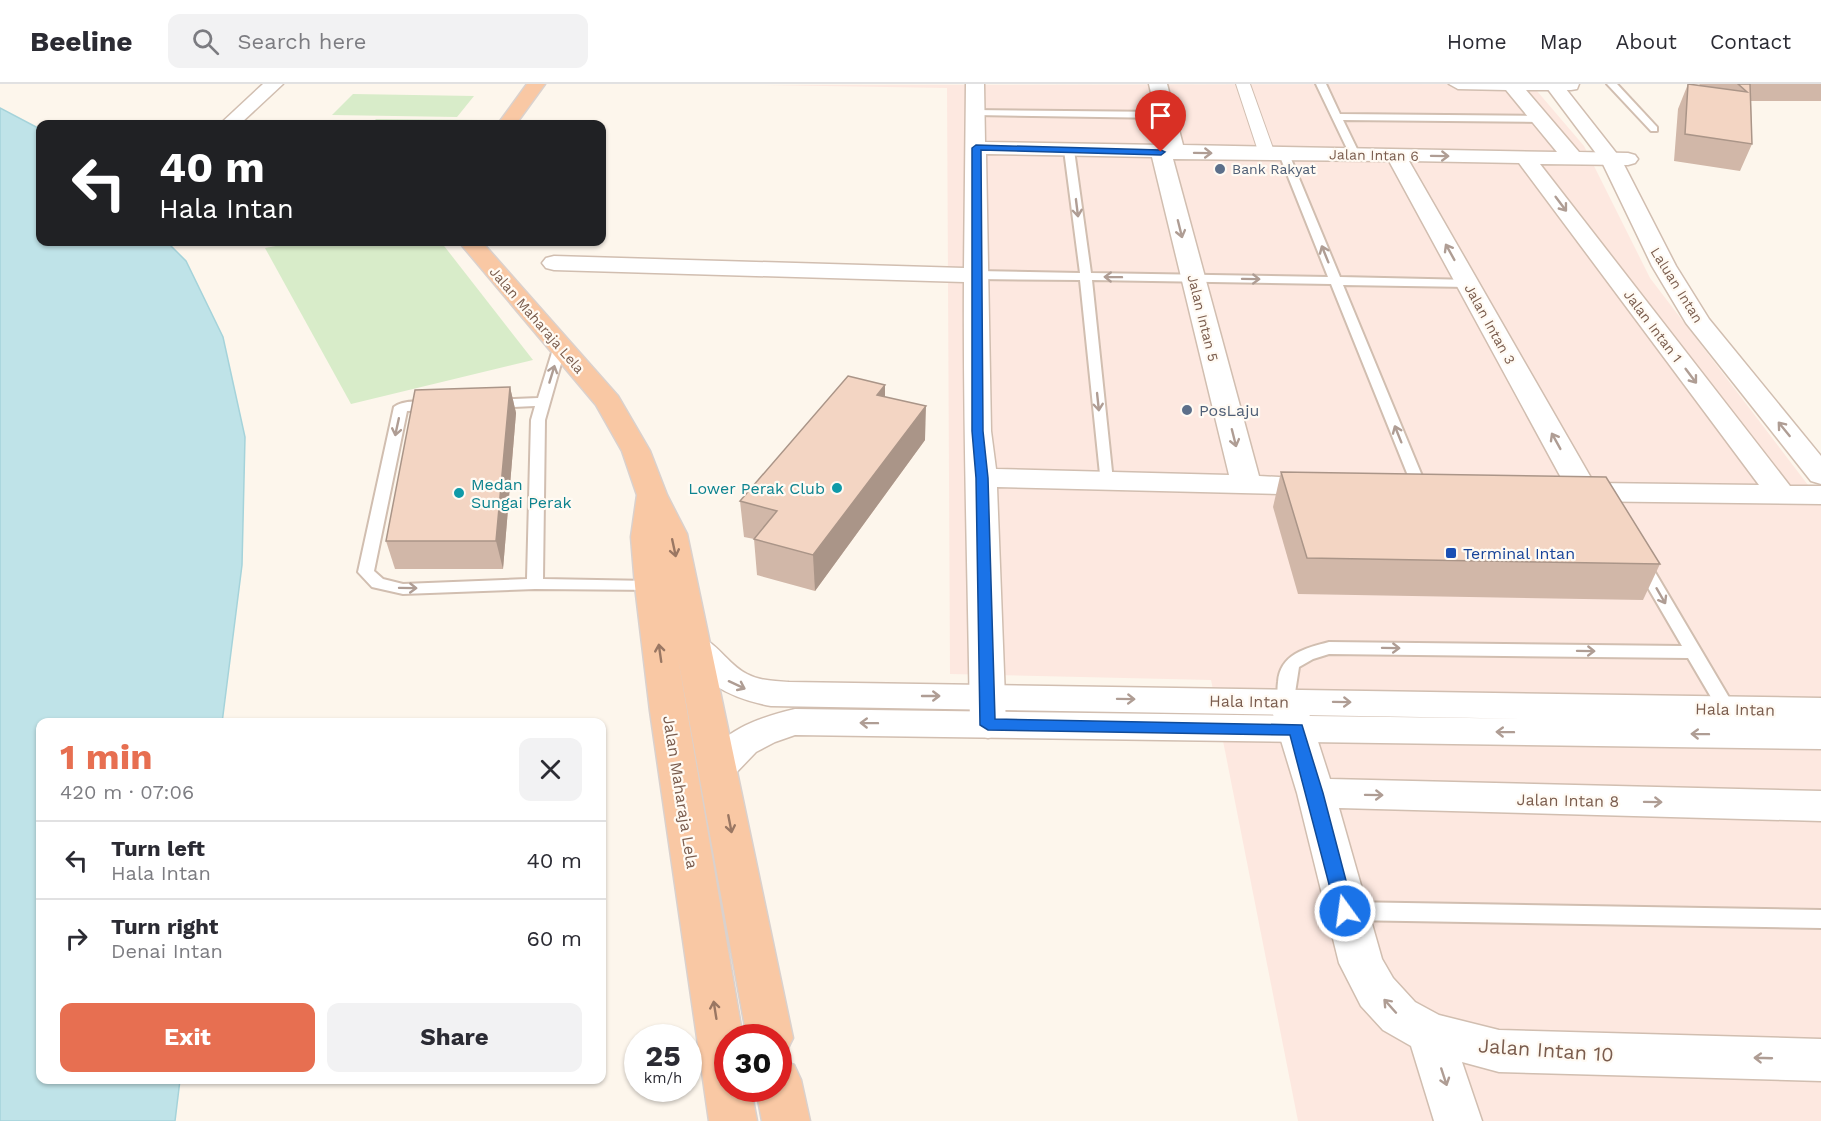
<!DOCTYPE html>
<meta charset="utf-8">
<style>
body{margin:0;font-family:"Work Sans",sans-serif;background:#f2f2f3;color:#2b2b33;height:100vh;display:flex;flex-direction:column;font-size:22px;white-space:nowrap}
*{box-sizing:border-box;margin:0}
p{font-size:20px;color:#7c7c81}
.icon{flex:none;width:33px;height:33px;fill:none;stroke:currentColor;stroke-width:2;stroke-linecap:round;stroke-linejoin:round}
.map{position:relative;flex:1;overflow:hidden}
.details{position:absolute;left:36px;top:634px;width:570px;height:366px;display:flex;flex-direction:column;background:#fff;border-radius:12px;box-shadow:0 2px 4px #0004}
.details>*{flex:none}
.hud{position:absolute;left:36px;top:36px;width:570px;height:126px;border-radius:12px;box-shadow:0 2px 4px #0004;background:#202124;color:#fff;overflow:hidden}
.speed{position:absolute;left:624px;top:940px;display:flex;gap:12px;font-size:30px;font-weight:700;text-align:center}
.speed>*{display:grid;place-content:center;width:78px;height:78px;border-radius:50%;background:#fff;box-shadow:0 2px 4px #0004;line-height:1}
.speed small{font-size:15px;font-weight:400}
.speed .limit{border:9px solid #d22;background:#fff;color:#111}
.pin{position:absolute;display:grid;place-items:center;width:51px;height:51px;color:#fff;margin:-62px -26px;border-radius:50% 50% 50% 0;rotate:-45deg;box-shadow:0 0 6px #0007}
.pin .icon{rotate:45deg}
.me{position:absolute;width:66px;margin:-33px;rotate:346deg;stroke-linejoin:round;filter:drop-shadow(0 0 4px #0008)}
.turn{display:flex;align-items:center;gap:21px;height:126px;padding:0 24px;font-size:27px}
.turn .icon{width:78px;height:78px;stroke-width:2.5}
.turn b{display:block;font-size:42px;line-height:51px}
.round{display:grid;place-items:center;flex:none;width:63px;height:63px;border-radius:12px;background:#f2f2f3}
.overview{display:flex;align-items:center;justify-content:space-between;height:102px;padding:0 24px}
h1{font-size:36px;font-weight:700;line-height:45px;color:#e76f51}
.action{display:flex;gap:12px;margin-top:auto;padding:12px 24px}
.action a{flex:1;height:69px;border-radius:12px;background:#e76f51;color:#fff;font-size:24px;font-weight:700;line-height:69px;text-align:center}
.action a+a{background:#f2f2f3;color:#2b2b33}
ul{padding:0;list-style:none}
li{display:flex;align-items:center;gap:18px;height:78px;padding:0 24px;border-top:2px solid #e1e1e2}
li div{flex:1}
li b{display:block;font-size:22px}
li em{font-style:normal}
header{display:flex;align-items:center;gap:36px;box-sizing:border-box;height:84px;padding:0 30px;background:#fff;border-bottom:2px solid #e1e1e2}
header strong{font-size:28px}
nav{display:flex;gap:33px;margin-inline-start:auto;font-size:21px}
.search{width:420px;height:54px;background:#f2f2f3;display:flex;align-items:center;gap:15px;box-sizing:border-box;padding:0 21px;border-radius:12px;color:#7c7c81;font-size:22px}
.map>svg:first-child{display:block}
.commercial{fill:#fde8e0}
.green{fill:#d8ecc9}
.water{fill:#bfe3e8;stroke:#a5d3da;stroke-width:1.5}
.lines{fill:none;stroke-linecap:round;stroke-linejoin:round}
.service-casing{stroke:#d1beb0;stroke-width:4}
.pedestrian-casing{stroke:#d1beb0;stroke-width:2}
.minor-casing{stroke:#d1beb0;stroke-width:3}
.tertiary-casing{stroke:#d1beb0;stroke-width:3}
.trunk-casing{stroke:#dad1cd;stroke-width:3}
.service{fill:#fff;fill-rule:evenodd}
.pedestrian{fill:#fff;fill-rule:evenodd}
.minor{fill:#fff;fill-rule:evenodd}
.tertiary{fill:#fff;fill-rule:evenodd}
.trunk{fill:#f9c8a4;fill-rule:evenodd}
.wall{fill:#d1b7a8}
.shaded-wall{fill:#aa9588}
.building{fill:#f3d5c3;stroke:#aa9588;stroke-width:1.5}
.oneway{stroke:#af9d94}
.oneway2{stroke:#9a7763}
.route{fill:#1a73e8;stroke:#114b97;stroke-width:1.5}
.service-dot{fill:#5c6f8a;stroke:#fffaf3;stroke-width:2}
.culture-dot{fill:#0f9aa8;stroke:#fffaf3;stroke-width:2}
.transit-dot{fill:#1a4fb4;stroke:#fffaf3;stroke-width:2}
.labels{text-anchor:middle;stroke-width:4.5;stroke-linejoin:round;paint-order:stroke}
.far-street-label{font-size:14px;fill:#7a5c4d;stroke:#fffaf3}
.far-service-label{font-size:14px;fill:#4e5e75;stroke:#fffaf3;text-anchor:start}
.service-label{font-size:16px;fill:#4e5e75;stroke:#fffaf3;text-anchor:start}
.culture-label{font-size:16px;fill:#0d838f;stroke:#fffaf3;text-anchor:start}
.transit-label{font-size:16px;fill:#164399;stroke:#fffaf3;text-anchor:start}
.street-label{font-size:16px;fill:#7a5c4d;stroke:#fffaf3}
.near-street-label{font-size:20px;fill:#7a5c4d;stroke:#fffaf3}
</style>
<header>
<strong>Beeline</strong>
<div class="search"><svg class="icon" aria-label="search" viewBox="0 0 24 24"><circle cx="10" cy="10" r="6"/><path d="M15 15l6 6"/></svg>Search here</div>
<nav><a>Home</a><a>Map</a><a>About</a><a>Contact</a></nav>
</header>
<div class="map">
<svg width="1821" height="1037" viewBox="0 0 1821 1037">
<rect width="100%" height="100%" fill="#fdf6ec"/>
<!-- commercial -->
<path class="commercial" d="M1531 0 1584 62 1650 194 1821 418V1037H1298L1211 596 950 590 947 4 763 1Z"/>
<!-- green -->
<g class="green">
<path d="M353 10 474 12 457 33 332 31Z"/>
<path d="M376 35 482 36 479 40H371Z"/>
<path d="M297 158H441L533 276 351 320 265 164Z"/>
</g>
<!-- water -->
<path class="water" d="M0 24 40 45V158H167L186 177 223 253 245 353 242 481 222 639H40V996H180L175 1037H0Z"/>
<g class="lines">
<defs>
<g id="service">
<path d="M1316 0H1326L1340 30 1540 32 1545 35 1540 38 1343 36 1360 71 1355 74 1350 71Z"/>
<path d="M1607 0H1617L1657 43V47H1651Z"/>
<path d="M972 26 1166 28 1171 31 1166 34 975 31 972 30Z"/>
<path d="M1069 63 1074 66 1091 189 1328 193 1279 70 1284 67 1289 70 1340 193 1472 196 1474 199 1468 203 1343 201 1427 404 1425 407H1415L1413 404 1331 200 1092 196 1113 397 1106 401 1101 400 1080 196 977 195 971 191 977 187 1080 189 1064 66Z"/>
<path d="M560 258 566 262 545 336 543 495 651 497 659 502 657 506 535 505 403 510 372 503 358 488 394 323C402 316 431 315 439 322L432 326 407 327 374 487 383 495 403 500 527 495 531 336 535 322 491 324 484 320 491 316 538 314 554 262Z"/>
<path d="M1641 473 1649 478 1740 632 1737 637H1725L1688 574 1329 570 1313 575 1299 583 1293 622H1281C1277 615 1277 606 1278 598 1280 570 1306 564 1329 558L1682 562 1633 478Z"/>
<path d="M1346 818 1821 826V844L1346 836 1339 833 1336 827 1339 821Z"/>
</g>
<path id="pedestrian" d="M1236 0H1250L1275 70 1273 73 1267 75 1259 70Z"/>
<g id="minor">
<path d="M263 0H283L240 40H220Z"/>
<path d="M966 0H984L985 58 1163 61 1149 0H1167L1183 61 1557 68 1506 6 1458 5 1449 0H1579L1577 5 1571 6H1526L1579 68 1628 69 1635 71 1638 75 1635 79 1628 81 1540 80 1790 402H1821V420L1571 417 1560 414 1556 408 1565 401 1389 77 1173 75 1259 392 1332 396 1337 402 1332 408 1322 411 997 403 1006 641 1001 650 988 654 975 650 970 641C968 493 963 346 964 198L554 186 546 184 542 179 546 174 554 172 964 184ZM986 70 1152 73 1229 391 996 385 991 347ZM1409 77 1519 79 1759 401 1594 399Z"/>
<path d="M1287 604 1300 608 1305 617 1330 695 1821 707V737L1339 724 1382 875 1393 894 1415 918 1439 931 1499 946 1821 955V997L1499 988 1462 978 1482 1037H1434L1411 962 1383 946 1361 922 1339 879 1297 709 1269 617 1274 608Z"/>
</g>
<g id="tertiary">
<path d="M1544 0H1562L1621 75 1676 182 1709 235 1821 372V400L1811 397 1686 239 1652 182 1601 76Z"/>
<path d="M695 551C717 557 727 580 747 590 760 597 775 597 789 598L1821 614V665L795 651 775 658 756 668 732 693 719 697 706 693 700 683C720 647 757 634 795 625L1539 635 771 622C732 615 699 598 678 563L683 555Z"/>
</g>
<g id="trunk">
<path d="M527 0H545L516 40H498Z"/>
<path d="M459 158H482L618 312 650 367 667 411 687 450 793 954 786 968 778 971V954H747L678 574 743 954H728V1005H751L757 1037H709L650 627 635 502 631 453 637 411 622 367 596 321Z"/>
<path d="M778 975 794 981 801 996 810 1037H762L756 1005H778Z"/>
</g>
</defs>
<!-- service casing -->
<use href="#service" class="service-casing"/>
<!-- pedestrian casing -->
<use href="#pedestrian" class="pedestrian-casing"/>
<!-- minor casing -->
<use href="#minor" class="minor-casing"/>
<!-- tertiary casing -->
<use href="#tertiary" class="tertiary-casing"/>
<!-- trunk casing -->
<use href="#trunk" class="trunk-casing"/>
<!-- service -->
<use href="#service" class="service"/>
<!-- pedestrian -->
<use href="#pedestrian" class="pedestrian"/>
<!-- minor -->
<use href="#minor" class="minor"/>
<!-- tertiary -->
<use href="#tertiary" class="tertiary"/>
<!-- trunk -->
<use href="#trunk" class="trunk"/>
</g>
<!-- wall -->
<g class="wall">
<path d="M1688 0 1700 1 1699 0H1821V17H1751L1752 60 1740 87 1674 77 1678 25Z"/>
<path d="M885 301V313L925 356 815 507 757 491 754 455 744 453 740 417Z"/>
<path d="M510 303 516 329 503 485H395L386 457Z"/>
<path d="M1281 388 1660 480 1643 516 1298 510 1273 423Z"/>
</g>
<!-- shaded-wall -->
<g class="shaded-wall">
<path d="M885 301V334L877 311Z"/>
<path d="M510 303 516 329 503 485 496 457Z"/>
<path d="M926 322 925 356 815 507 813 471Z"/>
</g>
<!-- building -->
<g class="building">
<path d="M1688 0 1747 8 1738 0H1750L1752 60 1685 50Z"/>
<path d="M848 292 885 301 877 311 926 322 813 471 754 455 777 427 740 417Z"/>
<path d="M510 303 496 457H386L415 306Z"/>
<path d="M1281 388 1606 393 1660 480 1307 474Z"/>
</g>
<!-- one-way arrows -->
<defs><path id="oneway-shaft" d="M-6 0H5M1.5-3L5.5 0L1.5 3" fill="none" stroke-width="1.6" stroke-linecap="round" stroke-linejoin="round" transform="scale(1.5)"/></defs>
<g class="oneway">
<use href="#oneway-shaft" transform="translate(1203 69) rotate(1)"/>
<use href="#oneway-shaft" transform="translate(1440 72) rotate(1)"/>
<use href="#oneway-shaft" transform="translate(1561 120) rotate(53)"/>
<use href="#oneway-shaft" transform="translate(1077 124) rotate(83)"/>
<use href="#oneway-shaft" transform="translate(1180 145) rotate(76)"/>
<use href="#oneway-shaft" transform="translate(1450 168) rotate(-119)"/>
<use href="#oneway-shaft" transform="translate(1325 170) rotate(-112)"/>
<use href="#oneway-shaft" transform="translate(1113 193) rotate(-179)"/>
<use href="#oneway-shaft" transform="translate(1251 195) rotate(1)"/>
<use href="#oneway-shaft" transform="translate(552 290) rotate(-73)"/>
<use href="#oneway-shaft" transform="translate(1691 292) rotate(53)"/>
<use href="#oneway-shaft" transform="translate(1098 318) rotate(84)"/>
<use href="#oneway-shaft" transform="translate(397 343) rotate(102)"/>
<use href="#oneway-shaft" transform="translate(1784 345) rotate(-129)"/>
<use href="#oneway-shaft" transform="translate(1398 350) rotate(-112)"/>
<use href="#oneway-shaft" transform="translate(1234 354) rotate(76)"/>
<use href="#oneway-shaft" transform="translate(1556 357) rotate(-119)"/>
<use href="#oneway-shaft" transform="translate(408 504) rotate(1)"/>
<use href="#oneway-shaft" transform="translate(1661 512) rotate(60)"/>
<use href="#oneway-shaft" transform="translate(1391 564) rotate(1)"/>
<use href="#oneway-shaft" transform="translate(1586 567) rotate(1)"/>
<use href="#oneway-shaft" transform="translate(737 601) rotate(25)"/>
<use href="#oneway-shaft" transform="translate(931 612)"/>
<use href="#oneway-shaft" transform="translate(1126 615) rotate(1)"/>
<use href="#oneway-shaft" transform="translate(1342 618) rotate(1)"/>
<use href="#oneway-shaft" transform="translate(869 639) rotate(-179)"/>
<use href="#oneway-shaft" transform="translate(1505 648) rotate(-179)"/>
<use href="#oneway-shaft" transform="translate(1700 650) rotate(-179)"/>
<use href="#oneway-shaft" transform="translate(1374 711) rotate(1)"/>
<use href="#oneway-shaft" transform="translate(1653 718) rotate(1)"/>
<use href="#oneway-shaft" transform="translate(1390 922) rotate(-132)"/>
<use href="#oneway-shaft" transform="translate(1763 974) rotate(-178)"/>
<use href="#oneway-shaft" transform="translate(1444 993) rotate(72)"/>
</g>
<g class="oneway2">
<use href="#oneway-shaft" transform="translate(674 464) rotate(78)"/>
<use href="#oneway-shaft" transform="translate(660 569) rotate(-98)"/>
<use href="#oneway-shaft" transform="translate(730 740) rotate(79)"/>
<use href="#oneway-shaft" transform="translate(715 926) rotate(-99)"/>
</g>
<!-- route -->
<path class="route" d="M976 61 1161 66 1165 68 1161 71 981 66 983 347 988 394 995 635 1302 641 1323 709 1354 827 1351 832 1345 834 1339 832 1336 827 1290 651 988 646 980 641 976 394 972 347V64Z"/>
<!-- markers -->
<g class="service-dot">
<circle cx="1220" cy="85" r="6"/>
<circle cx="1187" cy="326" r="6"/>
</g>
<g class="culture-dot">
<circle cx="837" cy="404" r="6"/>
<circle cx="459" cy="409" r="6"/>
</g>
<rect class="transit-dot" x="1445" y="463" width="12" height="12" rx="3"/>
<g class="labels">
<!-- far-street labels -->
<g class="far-street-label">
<text transform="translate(1374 71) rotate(1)" y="5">Jalan Intan 6</text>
<text transform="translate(1677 201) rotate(58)" y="5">Laluan Intan</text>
<text transform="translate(1203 234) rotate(76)" y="5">Jalan Intan 5</text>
<text transform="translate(537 236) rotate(49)" y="5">Jalan Maharaja Lela</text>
<text transform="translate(1490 240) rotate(61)" y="5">Jalan Intan 3</text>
<text transform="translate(1653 242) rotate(53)" y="5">Jalan Intan 1</text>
</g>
<!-- far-service labels -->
<g class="far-service-label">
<text x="1232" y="90">Bank Rakyat</text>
</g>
<!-- service labels -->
<g class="service-label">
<text x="1199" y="332">PosLaju</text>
</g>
<!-- culture labels -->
<g class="culture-label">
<text x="471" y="406">Medan<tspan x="471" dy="18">Sungai Perak</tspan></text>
<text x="825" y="410" text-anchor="end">Lower Perak Club</text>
</g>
<!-- transit labels -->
<g class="transit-label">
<text x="1463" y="475">Terminal Intan</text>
</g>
<!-- street labels -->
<g class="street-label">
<text transform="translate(1249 617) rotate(1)" y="6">Hala Intan</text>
<text transform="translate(1735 625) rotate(1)" y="6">Hala Intan</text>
<text transform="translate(681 708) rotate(81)" y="6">Jalan Maharaja Lela</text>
<text transform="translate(1568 716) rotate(1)" y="6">Jalan Intan 8</text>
</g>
<!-- near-street labels -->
<g class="near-street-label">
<text transform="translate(1546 966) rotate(4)" y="7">Jalan Intan 10</text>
</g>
</g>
</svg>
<div class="speed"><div>25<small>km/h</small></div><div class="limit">30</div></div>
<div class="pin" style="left:1161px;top:68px;background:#d93025"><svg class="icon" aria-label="arrive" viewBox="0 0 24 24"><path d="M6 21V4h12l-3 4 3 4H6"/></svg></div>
<svg class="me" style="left:1345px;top:827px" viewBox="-20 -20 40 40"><circle r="17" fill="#1a73e8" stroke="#fff" stroke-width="3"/><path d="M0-11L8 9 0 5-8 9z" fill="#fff"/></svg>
<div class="hud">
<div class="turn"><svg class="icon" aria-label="left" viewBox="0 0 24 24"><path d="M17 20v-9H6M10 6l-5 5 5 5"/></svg><div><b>40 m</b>Hala Intan</div></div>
</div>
<section class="details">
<div class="overview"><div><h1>1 min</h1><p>420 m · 07:06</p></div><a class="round"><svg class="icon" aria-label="close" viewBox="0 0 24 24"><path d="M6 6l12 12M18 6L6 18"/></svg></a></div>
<ul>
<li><svg class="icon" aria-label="left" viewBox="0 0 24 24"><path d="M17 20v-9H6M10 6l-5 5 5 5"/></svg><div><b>Turn left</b><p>Hala Intan</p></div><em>40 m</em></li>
<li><svg class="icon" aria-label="right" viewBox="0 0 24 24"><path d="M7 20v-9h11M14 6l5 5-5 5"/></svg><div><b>Turn right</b><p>Denai Intan</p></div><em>60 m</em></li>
</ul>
<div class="action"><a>Exit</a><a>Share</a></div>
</section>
</div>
